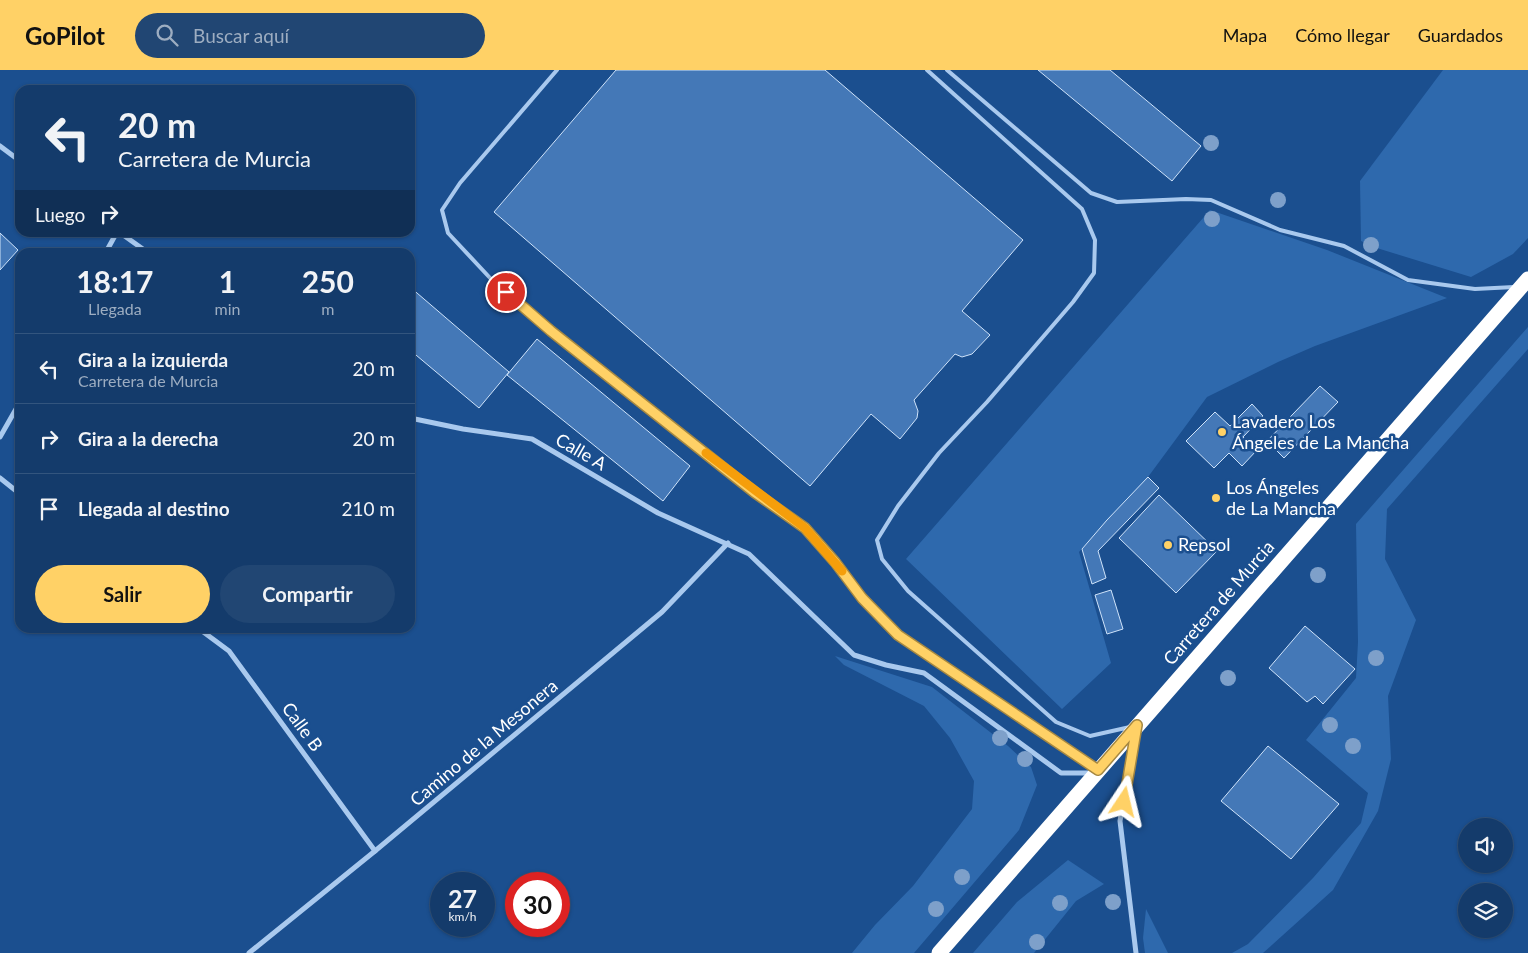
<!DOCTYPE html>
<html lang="es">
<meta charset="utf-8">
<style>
body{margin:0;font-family:Lato,sans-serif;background:#214673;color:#f1f3f6;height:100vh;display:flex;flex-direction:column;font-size:19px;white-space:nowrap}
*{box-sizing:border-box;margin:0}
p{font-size:16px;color:#9dadc1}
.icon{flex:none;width:28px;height:28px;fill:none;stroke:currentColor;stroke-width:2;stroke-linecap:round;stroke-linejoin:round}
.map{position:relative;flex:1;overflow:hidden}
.drawer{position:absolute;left:15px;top:178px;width:400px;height:385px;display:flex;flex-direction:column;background:#143b6b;border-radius:15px;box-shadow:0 1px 4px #0004,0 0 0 1px #33557e}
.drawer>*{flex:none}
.banner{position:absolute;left:15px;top:15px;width:400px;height:152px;border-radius:15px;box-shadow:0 1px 4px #0004,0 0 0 1px #33557e;background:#143b6b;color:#f1f3f6;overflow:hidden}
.tools{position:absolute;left:1458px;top:748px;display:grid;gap:10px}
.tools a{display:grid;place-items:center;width:55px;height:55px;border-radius:50%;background:#143b6b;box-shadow:0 1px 4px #0004,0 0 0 1px #33557e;font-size:25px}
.speed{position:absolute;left:430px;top:802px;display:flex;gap:10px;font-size:25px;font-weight:700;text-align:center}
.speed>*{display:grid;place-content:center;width:65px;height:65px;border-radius:50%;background:#143b6b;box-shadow:0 1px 4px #0004,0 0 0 1px #33557e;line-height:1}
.speed small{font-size:12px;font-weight:400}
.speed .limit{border:8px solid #d22;background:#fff;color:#111}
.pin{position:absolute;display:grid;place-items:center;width:42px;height:42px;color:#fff;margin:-21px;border:2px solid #fff;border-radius:50%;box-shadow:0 1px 5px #0007}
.me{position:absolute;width:55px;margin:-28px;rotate:10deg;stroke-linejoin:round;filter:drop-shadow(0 0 4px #0008)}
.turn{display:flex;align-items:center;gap:18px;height:105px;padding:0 20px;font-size:22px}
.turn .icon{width:65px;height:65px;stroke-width:2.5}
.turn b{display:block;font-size:35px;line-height:42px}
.then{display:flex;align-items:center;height:48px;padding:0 20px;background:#0003;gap:10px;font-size:19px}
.eta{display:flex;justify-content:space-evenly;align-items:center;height:85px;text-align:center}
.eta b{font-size:30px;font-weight:700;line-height:35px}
.action{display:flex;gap:10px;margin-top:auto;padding:10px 20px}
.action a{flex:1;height:58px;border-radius:30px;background:#ffd166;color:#111;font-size:20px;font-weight:700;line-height:58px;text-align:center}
.action a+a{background:#214673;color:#f1f3f6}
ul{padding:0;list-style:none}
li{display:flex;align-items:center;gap:15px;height:70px;padding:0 20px;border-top:1px solid #33557e}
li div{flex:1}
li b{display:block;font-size:19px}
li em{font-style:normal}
header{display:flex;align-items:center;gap:30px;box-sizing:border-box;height:70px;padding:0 25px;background:#ffd166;color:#111}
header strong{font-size:24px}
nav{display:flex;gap:28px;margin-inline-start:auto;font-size:18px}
.search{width:350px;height:45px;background:#214673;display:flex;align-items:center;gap:12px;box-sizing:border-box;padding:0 18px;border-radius:28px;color:#9dadc1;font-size:19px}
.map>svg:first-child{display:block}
.green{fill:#2e69ad}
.building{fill:#4478b7;stroke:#cfe3fa}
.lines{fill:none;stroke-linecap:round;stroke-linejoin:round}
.lane{stroke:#a9c9ee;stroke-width:4}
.street{stroke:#a9c9ee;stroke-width:5}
.highway{stroke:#fff;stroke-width:15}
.tree{fill:#7ea0ca}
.route-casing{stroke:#a68842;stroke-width:12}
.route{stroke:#ffd166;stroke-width:9}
.slow{stroke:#f59e0b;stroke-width:9}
.poi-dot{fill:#ffd166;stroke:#1b4f8f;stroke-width:2}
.labels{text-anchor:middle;stroke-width:5;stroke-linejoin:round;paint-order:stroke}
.poi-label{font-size:18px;fill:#fff;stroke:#1b4f8f;text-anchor:start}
.street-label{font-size:18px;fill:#fff;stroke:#1b4f8f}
</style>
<header>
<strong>GoPilot</strong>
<div class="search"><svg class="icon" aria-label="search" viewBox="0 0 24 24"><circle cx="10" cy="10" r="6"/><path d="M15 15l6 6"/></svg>Buscar aquí</div>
<nav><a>Mapa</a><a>Cómo llegar</a><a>Guardados</a></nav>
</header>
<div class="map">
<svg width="1528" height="883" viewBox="0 0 1528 883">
<rect width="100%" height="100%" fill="#1b4f8f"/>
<!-- green -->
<g class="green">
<path d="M1443 0H1528V168L1513 184 1471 207 1380 179 1361 171 1360 111Z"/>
<path d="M1210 140 1327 180 1447 228 1315 276 1278 292 1207 327 1148 407 1079 482 1111 593 1062 639 906 489Z"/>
<path d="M1528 257V279L1387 439 1385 489 1416 550 1388 626 1391 689 1378 741 1333 820 1263 883H1232L1248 874 1313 808 1361 753 1368 723 1306 670 1356 608 1358 572 1356 454Z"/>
<path d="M835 586 932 617 1008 676 1031 697 1037 715 1019 760 914 883H852L875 855 913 816 972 739 974 711 950 668 924 636 844 595Z"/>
<path d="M1068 790 1104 814 1076 831 1034 883H973L1017 832Z"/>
<path d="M1146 839 1168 883H1145L1143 868Z"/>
</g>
<!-- building -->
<g class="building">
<path d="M616 0H825L1023 170 962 241 990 265 972 284 962 287 955 284 914 330 918 341 917 348 900 369 871 344 810 416 494 142Z"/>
<path d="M1038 0H1110L1201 76 1172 111Z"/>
<path d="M0 163 18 180 0 200Z"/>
<path d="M410 217 509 302 479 338 410 280Z"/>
<path d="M537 269 690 396 663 431 507 305Z"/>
<path d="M1320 316 1338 332 1284 388 1267 371Z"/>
<path d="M1252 334 1263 346 1243 367 1257 380 1242 396 1229 383 1214 398 1186 371 1215 342 1230 356Z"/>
<path d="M1148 407 1159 418 1098 481 1106 508 1092 514 1082 479 1107 450Z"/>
<path d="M1159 425 1217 481 1176 523 1119 468Z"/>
<path d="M1111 520 1123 559 1107 564 1095 525Z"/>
<path d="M1305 556 1355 599 1323 634 1315 626 1307 632 1269 598Z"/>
<path d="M1268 676 1339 734 1291 789 1221 731Z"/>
</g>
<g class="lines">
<!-- lane -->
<g class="lane">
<path d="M557 0 460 113 442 140 448 163 491 209 551 261 754 422 805 458 835 492 862 528 898 565 1097 699"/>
<path d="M927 0 1082 139 1095 170 1094 203 1073 232 987 332 939 383 898 436 877 470 882 489 908 521 1056 652 1090 666 1130 657"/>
<path d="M947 0 1091 123 1117 132 1186 129 1211 130 1280 160 1344 176 1408 210 1475 219 1514 217"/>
</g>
<!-- street -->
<g class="street">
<path d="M0 76 20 91"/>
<path d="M119 162 147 182"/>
<path d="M106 182 117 162"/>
<path d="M410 348 463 359 532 369 658 443 749 484 854 585 886 595 924 603 1061 703H1092"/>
<path d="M0 367 20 332"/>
<path d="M0 408 20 424"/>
<path d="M198 558 229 581 375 781"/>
<path d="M1135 666 1120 751 1136 883"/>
<path d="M249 883 375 781 662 542 728 473"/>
</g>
<!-- highway -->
<path class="highway" d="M939 883 1528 209"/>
</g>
<!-- trees -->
<g class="tree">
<circle cx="1211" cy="73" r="8"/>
<circle cx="1278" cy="130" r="8"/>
<circle cx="1212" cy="149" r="8"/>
<circle cx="1371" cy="175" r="8"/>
<circle cx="1318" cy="505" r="8"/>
<circle cx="1376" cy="588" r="8"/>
<circle cx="1228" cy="608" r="8"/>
<circle cx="1330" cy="655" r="8"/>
<circle cx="1000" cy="668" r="8"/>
<circle cx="1353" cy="676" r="8"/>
<circle cx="1025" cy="689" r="8"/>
<circle cx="962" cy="807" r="8"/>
<circle cx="1113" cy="832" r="8"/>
<circle cx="1060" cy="833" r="8"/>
<circle cx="936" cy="839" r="8"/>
<circle cx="1037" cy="872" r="8"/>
</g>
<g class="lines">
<defs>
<path id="route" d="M506 222 551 261 754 422 805 458 835 492 862 528 898 565 1098 700 1137 655 1124 732"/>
</defs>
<!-- route casing -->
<use href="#route" class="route-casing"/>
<!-- route -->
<use href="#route" class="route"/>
<!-- slow -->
<path class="slow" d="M706 383 805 458 842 501"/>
</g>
<!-- markers -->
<g class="poi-dot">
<circle cx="1222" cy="362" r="5"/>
<circle cx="1216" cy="428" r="5"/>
<circle cx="1168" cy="475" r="5"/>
</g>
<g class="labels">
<!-- poi labels -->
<g class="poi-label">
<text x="1232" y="358">Lavadero Los<tspan x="1232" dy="21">Ángeles de La Mancha</tspan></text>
<text x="1226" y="424">Los Ángeles<tspan x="1226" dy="21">de La Mancha</tspan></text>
<text x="1178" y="481">Repsol</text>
</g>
<!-- street labels -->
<g class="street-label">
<text transform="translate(581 382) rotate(30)" y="6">Calle A</text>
<text transform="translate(1219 533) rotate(-49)" y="6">Carretera de Murcia</text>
<text transform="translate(302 657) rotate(54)" y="6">Calle B</text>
<text transform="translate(484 673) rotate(-40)" y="6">Camino de la Mesonera</text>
</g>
</g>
</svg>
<div class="tools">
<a><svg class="icon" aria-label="sound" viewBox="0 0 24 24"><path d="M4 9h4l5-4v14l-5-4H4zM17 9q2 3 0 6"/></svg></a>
<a><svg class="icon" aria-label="layers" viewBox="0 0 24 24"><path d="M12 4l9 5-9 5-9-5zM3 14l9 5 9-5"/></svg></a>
</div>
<div class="speed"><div>27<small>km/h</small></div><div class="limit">30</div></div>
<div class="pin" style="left:506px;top:222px;background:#d93025"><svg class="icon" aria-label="arrive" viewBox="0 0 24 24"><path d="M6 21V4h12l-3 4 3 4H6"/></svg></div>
<svg class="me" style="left:1124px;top:732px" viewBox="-20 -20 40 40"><path d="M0-17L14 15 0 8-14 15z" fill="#ffd166" stroke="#fff" stroke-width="4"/></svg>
<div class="banner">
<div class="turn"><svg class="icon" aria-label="left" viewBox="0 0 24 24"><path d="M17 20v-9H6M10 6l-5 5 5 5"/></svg><div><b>20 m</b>Carretera de Murcia</div></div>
<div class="then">Luego<svg class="icon" aria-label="right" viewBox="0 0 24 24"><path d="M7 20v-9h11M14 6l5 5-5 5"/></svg></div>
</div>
<section class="drawer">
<div class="eta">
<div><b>18:17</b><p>Llegada</p></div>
<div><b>1</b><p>min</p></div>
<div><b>250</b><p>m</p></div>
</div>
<ul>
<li><svg class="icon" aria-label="left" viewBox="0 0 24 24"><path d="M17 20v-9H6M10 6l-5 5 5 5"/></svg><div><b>Gira a la izquierda</b><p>Carretera de Murcia</p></div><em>20 m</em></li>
<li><svg class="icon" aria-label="right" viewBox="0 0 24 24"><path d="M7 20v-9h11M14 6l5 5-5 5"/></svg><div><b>Gira a la derecha</b></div><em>20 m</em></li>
<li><svg class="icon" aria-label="arrive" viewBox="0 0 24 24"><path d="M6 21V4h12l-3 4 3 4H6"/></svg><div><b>Llegada al destino</b></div><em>210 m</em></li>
</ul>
<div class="action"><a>Salir</a><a>Compartir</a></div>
</section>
</div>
